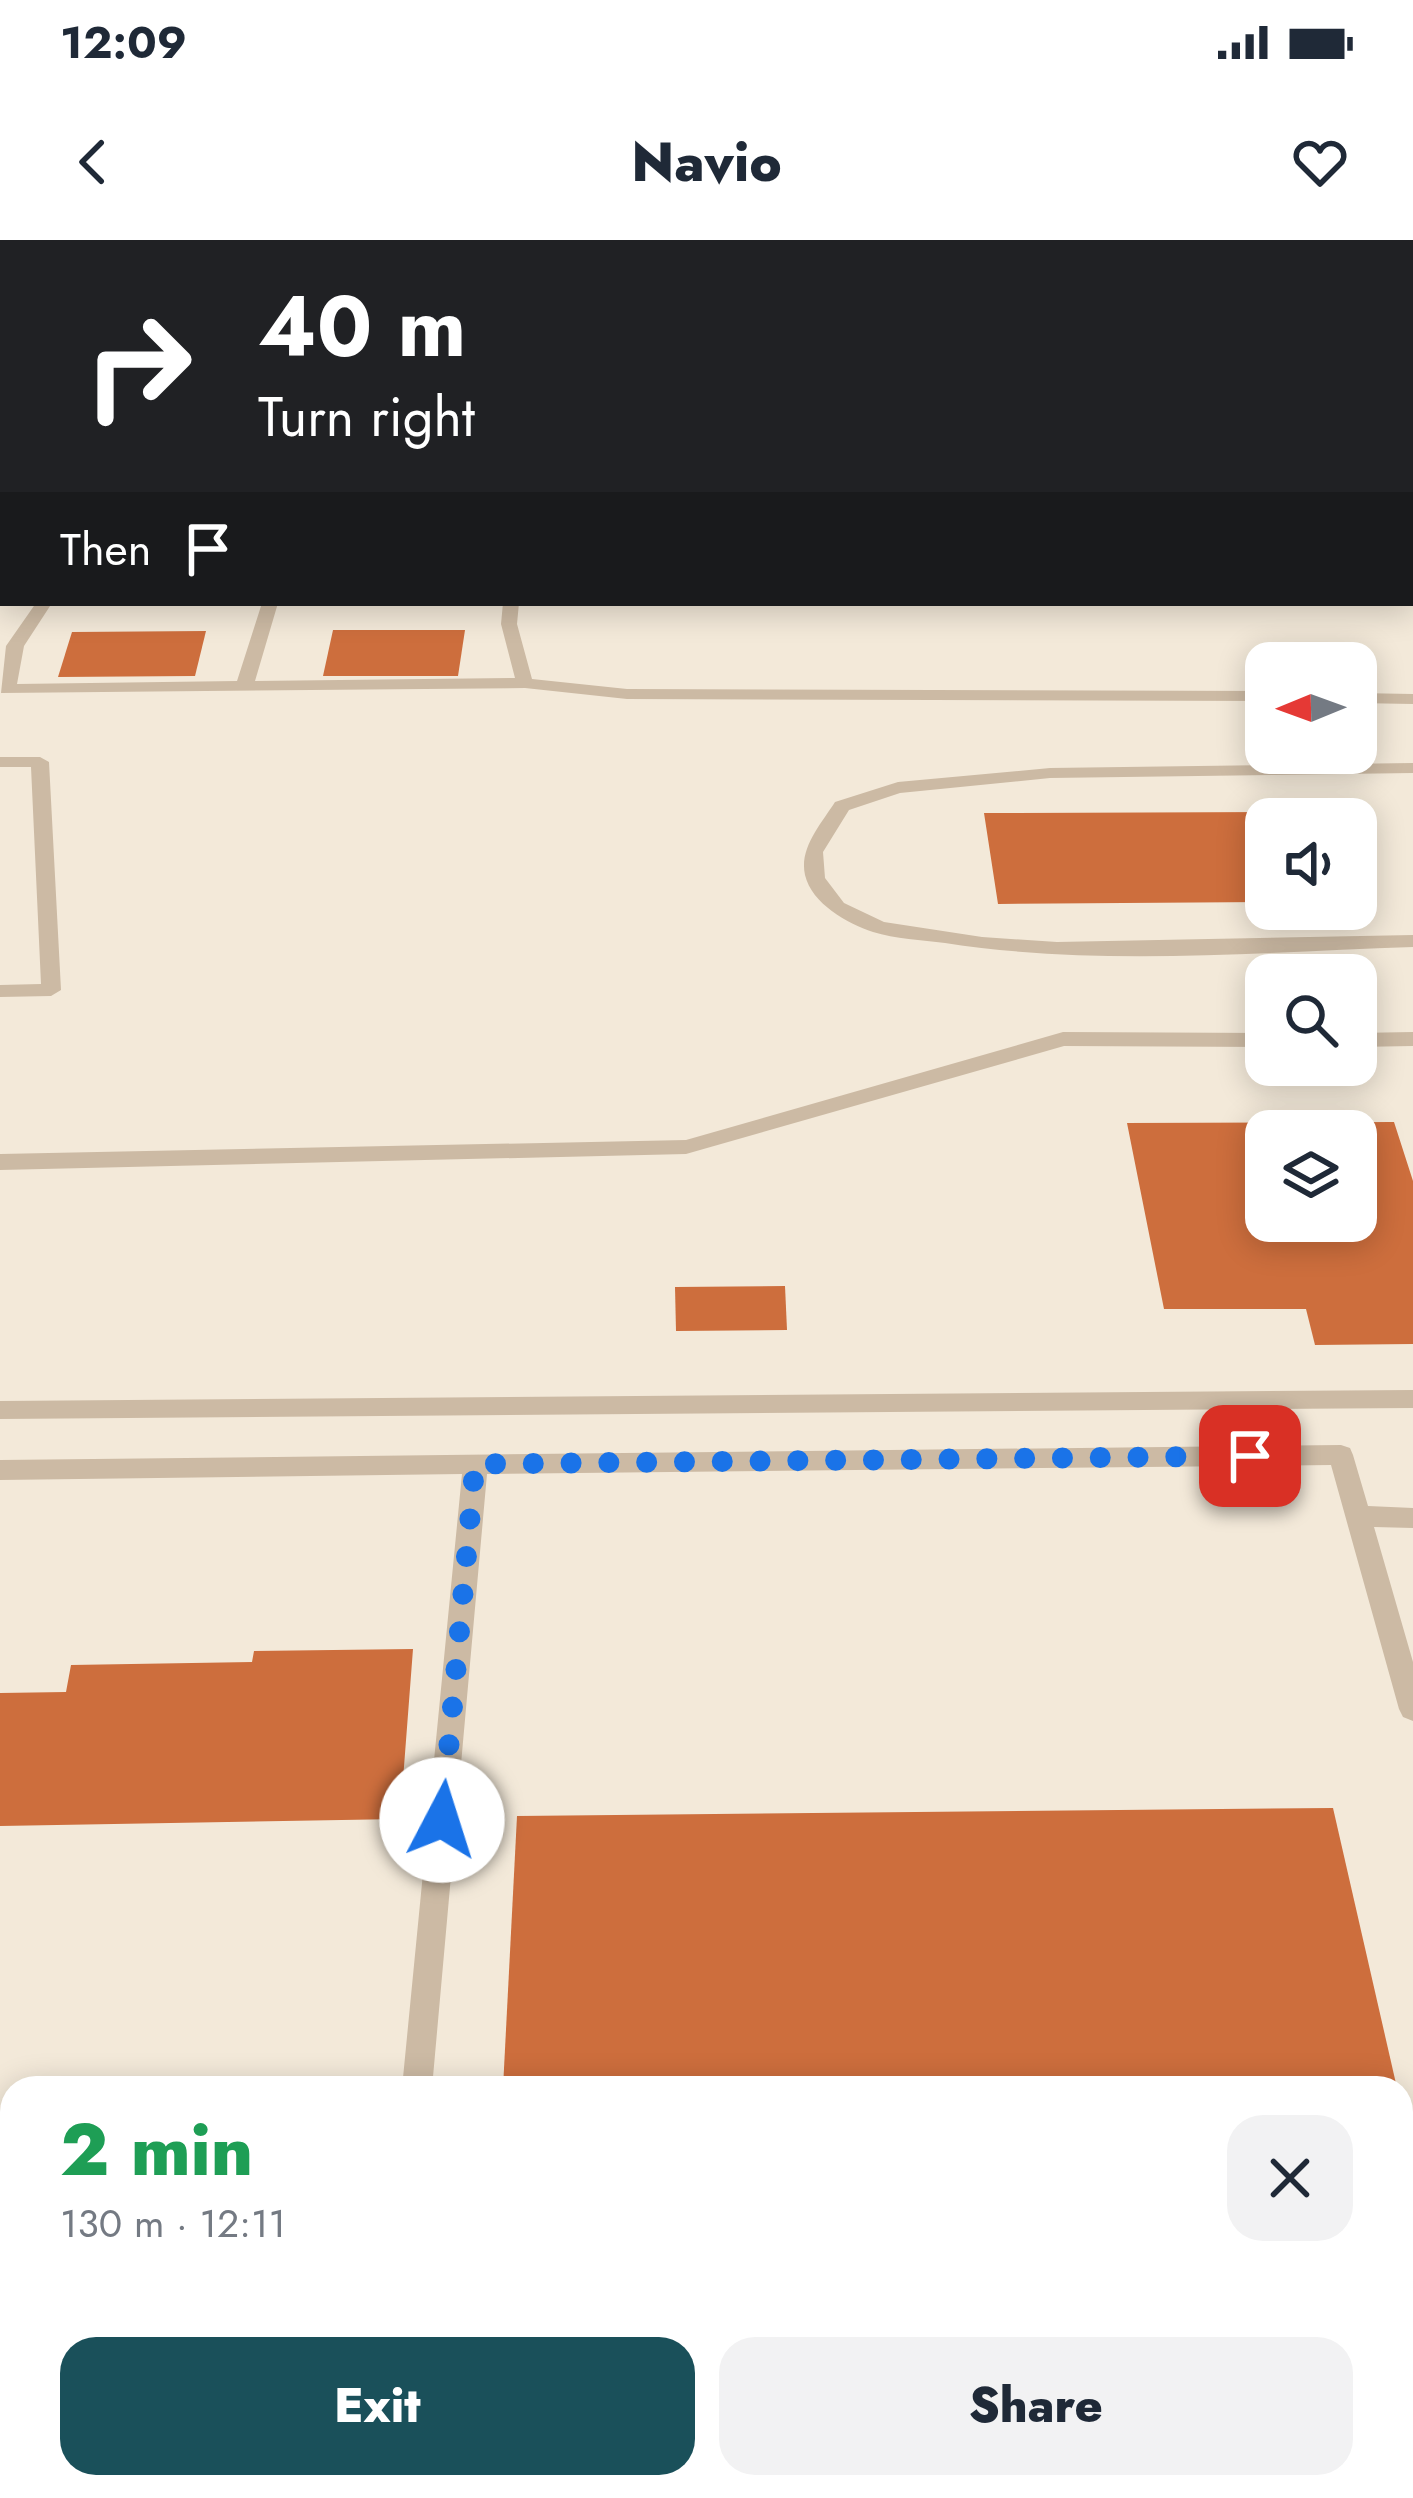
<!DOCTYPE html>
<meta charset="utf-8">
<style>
body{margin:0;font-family:Jost,sans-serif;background:#f2f2f3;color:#1f2937;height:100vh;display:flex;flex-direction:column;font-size:45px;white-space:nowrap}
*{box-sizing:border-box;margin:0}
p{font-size:39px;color:#747a83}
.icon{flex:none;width:66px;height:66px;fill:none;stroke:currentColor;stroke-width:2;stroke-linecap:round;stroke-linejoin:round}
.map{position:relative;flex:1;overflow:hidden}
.side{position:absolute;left:0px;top:1836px;width:1413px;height:423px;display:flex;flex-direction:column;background:#fff;border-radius:36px 36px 0 0;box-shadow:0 6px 30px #0003}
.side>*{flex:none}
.banner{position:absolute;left:0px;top:0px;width:1413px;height:366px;box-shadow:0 6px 30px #0003;background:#202124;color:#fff;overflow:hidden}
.needle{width:78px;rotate:269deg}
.buttons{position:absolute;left:1245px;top:402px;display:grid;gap:24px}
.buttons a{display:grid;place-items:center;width:132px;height:132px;border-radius:24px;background:#fff;box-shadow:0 6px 30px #0003;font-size:60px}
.pin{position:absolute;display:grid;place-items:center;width:102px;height:102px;color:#fff;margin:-51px;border-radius:24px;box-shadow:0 6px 18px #0006}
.me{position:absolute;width:132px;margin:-66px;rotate:5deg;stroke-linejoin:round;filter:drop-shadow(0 0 9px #0008)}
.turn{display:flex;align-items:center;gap:42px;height:252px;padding:0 60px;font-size:54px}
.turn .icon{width:156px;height:156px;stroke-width:2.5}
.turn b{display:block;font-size:84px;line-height:102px}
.then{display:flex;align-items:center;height:114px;padding:0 60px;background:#0003;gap:24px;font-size:45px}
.round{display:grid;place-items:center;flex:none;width:126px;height:126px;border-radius:36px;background:#f2f2f3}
.summary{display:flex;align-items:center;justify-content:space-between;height:204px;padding:0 60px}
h1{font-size:72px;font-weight:800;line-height:90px;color:#1e9e55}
.button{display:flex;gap:24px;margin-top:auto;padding:24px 60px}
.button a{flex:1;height:138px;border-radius:36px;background:#1a505a;color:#fff;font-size:48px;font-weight:800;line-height:138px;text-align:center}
.button a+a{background:#f2f2f3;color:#1f2937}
.status{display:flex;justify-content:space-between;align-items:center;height:84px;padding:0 60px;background:#fff;direction:ltr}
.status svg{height:33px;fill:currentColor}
header{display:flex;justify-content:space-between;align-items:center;height:156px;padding:0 60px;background:#fff;font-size:54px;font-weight:800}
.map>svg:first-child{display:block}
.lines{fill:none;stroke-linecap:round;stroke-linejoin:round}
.river{fill:#76a9b2;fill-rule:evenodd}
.building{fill:#cd6e3d;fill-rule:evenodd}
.service{fill:#ccbaa4;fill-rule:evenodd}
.secondary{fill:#9f8976;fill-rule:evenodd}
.route{stroke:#1a73e8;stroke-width:21;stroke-dasharray:0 37.8}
</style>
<div class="status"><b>12:09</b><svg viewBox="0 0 49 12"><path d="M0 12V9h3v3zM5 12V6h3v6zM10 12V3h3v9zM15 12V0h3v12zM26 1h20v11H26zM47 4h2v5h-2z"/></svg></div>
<header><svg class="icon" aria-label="back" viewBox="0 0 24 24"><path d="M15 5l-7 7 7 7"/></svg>Navio<svg class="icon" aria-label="heart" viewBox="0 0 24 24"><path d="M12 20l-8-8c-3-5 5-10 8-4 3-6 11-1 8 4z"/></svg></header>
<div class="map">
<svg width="1413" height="2258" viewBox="0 0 1413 2258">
<rect width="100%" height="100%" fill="#f3e9d9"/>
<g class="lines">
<!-- river -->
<g class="river">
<path d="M0 16 3 17V55L0 54Z"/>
<path d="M3 117V156L0 157V118Z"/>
</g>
</g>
<!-- building -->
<g class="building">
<path d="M333 390H465L458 436H323Z"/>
<path d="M206 391 195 436 58 437 72 392Z"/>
<path d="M1295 572 1297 579H1266V662L998 664 984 573Z"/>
<path d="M1394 882 1413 941V1104L1315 1105 1306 1069H1164L1127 883ZM1266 891H1356V981H1266Z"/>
<path d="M785 1046 787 1090 676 1091 675 1047Z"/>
<path d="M413 1409 400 1579 0 1586V1453L66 1452 71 1425 252 1422 254 1411Z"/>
<path d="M1333 1568 1397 1848H503L517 1576Z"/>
<path d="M1401 1875H1413V2258H654L655 2247H1401Z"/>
</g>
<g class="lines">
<!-- service -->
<g class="service">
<rect x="1410" y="301" width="3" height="10"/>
<path d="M36 363H52L24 406 17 444 237 441 262 363H278L255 441 515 438 501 384 503 363H519L517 384 532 439 627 449 1266 451V461L627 459 525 448 1 453 6 406Z"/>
<path d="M1356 453 1413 454V464L1356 463Z"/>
<path d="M0 517H40L49 522 61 750 51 756 0 757V745L41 744 31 527H0Z"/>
<path d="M1413 523V533L1050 538 900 553 849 570 823 612 825 638 844 663 884 682 982 697 1057 702 1413 695V707C1259 712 1099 727 945 703 922 700 895 699 873 692 847 683 812 664 805 635 799 608 821 584 835 562L898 542 1050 528Z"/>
<path d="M1063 792 1266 793V807L1064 806 686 914 0 930V914L686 900Z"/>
<path d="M1413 792V806L1356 807V793Z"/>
<path d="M1413 1150V1168L0 1179V1161Z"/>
<path d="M1341 1205 1350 1208 1353 1215 1368 1266 1413 1268V1288L1374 1287 1413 1422V1481L1403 1477 1399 1469 1331 1225 487 1234 432 1848H402L462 1234 0 1240V1220Z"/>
<path d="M476 2247H510L511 2258H477Z"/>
</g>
<!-- secondary -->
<g class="secondary">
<path d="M1306 0H1322L1323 3H1307Z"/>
<path d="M1410 199 1413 200V218L1410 217Z"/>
</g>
</g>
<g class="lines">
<!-- route -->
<path class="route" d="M442 1580 475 1224 1250 1216"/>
</g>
</svg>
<div class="buttons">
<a><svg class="needle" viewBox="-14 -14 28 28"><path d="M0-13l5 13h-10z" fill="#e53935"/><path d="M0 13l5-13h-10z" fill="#747a83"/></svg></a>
<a><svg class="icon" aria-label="sound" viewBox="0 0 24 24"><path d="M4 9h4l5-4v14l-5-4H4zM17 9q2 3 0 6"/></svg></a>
<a><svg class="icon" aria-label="search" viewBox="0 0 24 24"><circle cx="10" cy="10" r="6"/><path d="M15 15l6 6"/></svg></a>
<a><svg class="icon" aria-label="layers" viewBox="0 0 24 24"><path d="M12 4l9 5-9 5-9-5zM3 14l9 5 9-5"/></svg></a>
</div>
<div class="pin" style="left:1250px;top:1216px;background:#d93025"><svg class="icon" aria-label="arrive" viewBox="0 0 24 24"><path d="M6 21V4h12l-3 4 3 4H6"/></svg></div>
<svg class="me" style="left:442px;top:1580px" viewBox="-20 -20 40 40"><circle r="19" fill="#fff"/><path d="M0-13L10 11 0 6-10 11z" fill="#1a73e8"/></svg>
<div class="banner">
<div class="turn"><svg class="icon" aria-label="right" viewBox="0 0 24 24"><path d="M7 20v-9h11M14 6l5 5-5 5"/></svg><div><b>40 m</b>Turn right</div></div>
<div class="then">Then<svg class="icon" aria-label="arrive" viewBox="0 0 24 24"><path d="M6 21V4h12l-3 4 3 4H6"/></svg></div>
</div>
<section class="side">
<div class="summary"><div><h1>2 min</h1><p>130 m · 12:11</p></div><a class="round"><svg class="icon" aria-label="close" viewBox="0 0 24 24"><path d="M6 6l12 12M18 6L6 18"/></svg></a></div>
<div class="button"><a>Exit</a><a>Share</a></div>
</section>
</div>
